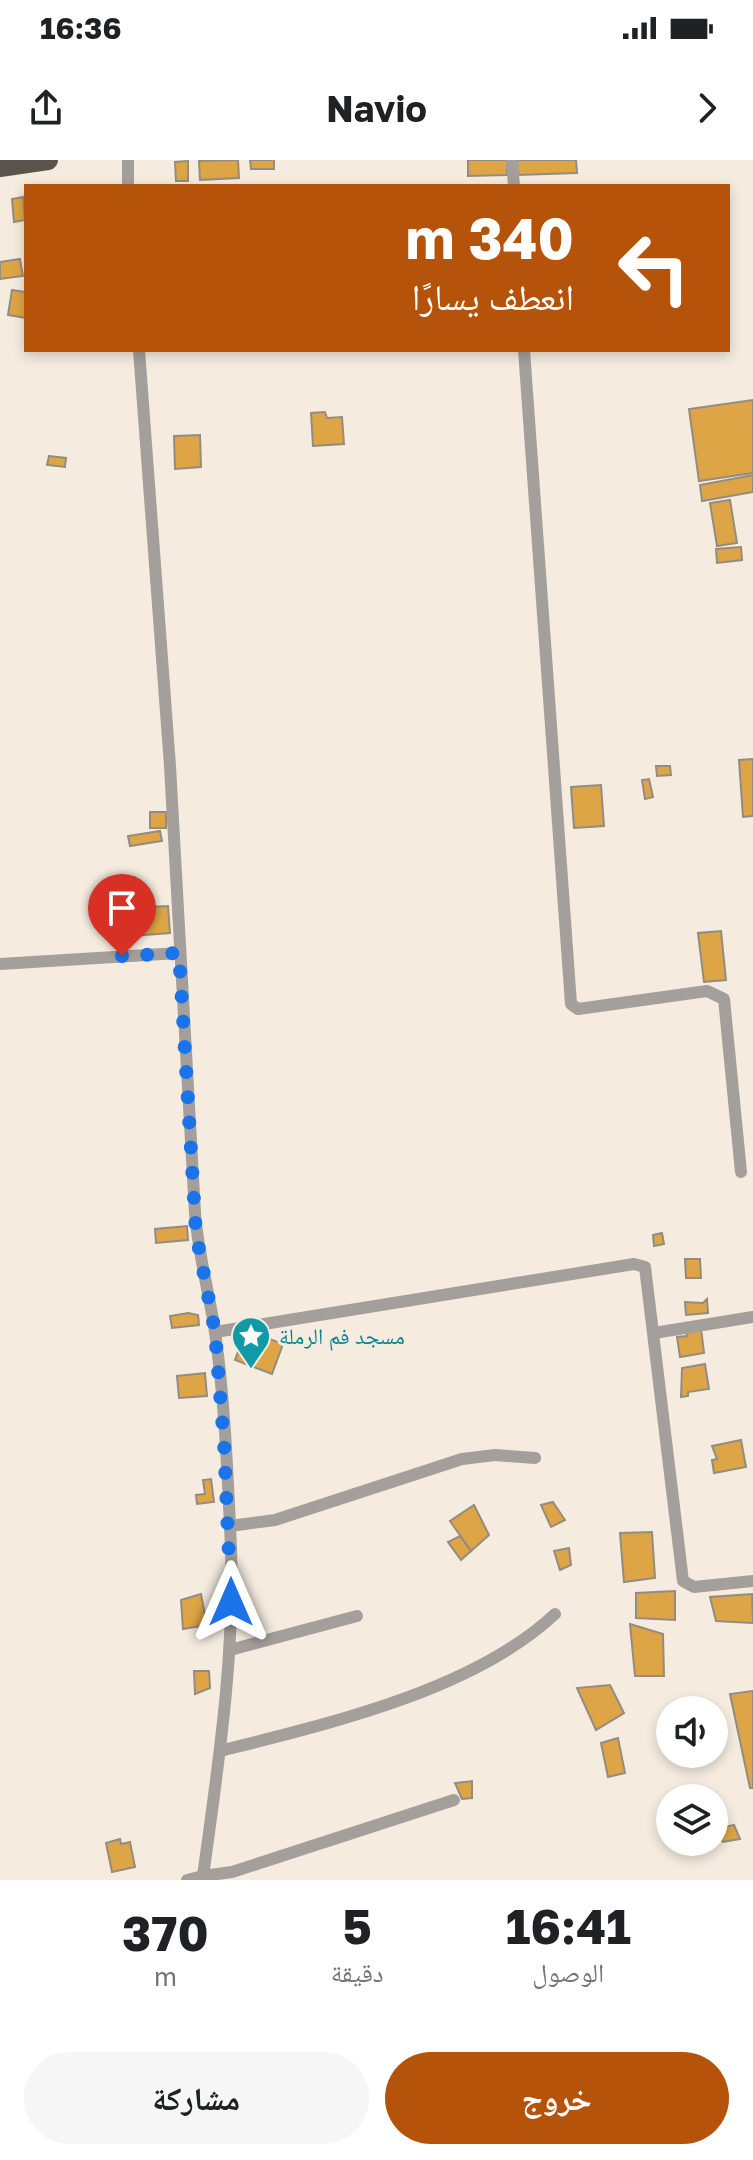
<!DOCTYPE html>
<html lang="ar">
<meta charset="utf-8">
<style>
body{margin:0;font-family:"Golos Text","Noto Naskh Arabic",sans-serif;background:#f6f6f6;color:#202124;direction:rtl;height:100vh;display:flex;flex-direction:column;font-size:30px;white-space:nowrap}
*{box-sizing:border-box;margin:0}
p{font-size:26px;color:#757577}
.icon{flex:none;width:44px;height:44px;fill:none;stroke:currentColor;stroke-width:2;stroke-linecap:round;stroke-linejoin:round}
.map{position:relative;height:1720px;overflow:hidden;direction:ltr}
.details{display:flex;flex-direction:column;background:#fff;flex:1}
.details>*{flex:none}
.top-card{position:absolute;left:24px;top:24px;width:706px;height:168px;border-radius:0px;box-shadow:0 4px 12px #0003;direction:rtl;background:#b45309;color:#fff;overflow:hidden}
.buttons{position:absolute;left:656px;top:1536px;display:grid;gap:16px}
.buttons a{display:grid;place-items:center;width:72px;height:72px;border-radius:50%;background:#fff;box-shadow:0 4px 12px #0003;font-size:40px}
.pin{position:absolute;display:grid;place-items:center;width:68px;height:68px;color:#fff;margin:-82px -34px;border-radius:50% 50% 50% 0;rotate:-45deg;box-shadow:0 0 8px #0007}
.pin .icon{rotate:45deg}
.me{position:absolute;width:88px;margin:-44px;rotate:0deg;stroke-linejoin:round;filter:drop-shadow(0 0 6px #0008)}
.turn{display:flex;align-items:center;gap:28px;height:168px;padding:0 24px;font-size:36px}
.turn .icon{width:104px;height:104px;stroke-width:2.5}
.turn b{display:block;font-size:56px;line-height:68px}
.eta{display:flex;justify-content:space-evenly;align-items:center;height:136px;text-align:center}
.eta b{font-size:48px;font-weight:700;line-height:56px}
.primary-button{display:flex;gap:16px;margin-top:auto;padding:16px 24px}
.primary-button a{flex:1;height:92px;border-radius:48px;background:#b45309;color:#fff;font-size:32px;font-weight:700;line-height:92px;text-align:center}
.primary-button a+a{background:#f6f6f6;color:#202124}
.status{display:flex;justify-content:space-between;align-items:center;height:56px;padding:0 40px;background:#fff;direction:ltr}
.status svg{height:22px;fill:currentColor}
header{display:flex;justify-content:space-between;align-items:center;height:104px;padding:0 24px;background:#fff;font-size:36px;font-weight:700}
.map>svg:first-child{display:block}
.building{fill:#dda545;stroke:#948c80;stroke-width:2}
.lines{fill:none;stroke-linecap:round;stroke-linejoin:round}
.minor{stroke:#a49f9a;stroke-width:12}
.trunk{stroke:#5c544c;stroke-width:20}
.route{stroke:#1a73e8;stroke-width:14;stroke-dasharray:0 25.2}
.labels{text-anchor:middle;stroke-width:6;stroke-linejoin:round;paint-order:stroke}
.culture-label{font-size:22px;fill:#0d838f;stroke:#f5ecdf;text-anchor:start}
</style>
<div class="status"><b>16:36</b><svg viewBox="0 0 49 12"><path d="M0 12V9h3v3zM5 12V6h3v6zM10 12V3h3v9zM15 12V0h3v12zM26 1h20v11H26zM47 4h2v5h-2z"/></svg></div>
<header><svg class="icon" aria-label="forward" viewBox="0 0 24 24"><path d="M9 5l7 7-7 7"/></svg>Navio<svg class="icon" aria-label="share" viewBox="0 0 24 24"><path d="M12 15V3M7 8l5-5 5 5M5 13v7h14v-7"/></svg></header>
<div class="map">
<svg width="753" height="1720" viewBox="0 0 753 1720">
<rect width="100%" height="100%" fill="#f5ecdf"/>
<!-- building -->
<g class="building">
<path d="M238 0 239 18 200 20 199 1Z"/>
<path d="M250 0H274V9H251Z"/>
<path d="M468 0H507V15L468 16Z"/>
<path d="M517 0H576L577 13 518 15Z"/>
<path d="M188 1V21H176L175 2Z"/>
<path d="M23 37 25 60 14 62 12 39Z"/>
<path d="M20 99 23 116 0 119V102Z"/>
<path d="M12 130 26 132V158L8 155Z"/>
<path d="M753 240V313L699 321 689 249Z"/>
<path d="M325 252 327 258 342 257 344 284 313 286 311 253Z"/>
<path d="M200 275 201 307 175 309 174 276Z"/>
<path d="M49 296 66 298 65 307 47 305Z"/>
<path d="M753 315V332L702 341 700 325Z"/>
<path d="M730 340 737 383 717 386 710 343Z"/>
<path d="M741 387 742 400 717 403 716 389Z"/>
<path d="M753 599V656L743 657 739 600Z"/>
<path d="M656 606H670L671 615 657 616Z"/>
<path d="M649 619 653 637 645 639 642 620Z"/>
<path d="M601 625 604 666 574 668 571 627Z"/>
<rect x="150" y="652" width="16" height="16"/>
<path d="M160 671 162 681 130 686 128 676Z"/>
<path d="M168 746 170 773 132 776 130 748Z"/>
<path d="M721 771 726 820 704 822 698 773Z"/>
<path d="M187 1066 188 1080 156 1083 155 1069Z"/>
<path d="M662 1073 664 1084 654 1086 653 1075Z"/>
<path d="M685 1099H700L701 1118H686Z"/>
<path d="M707 1139 708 1153 686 1155 685 1142 703 1143Z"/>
<path d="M188 1153 198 1155 199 1165 172 1168 170 1156Z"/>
<path d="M701 1168 704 1193 680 1197 677 1177 687 1176 686 1170Z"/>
<path d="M246 1170 283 1184 272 1214 235 1200Z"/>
<path d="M705 1204 709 1229 688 1232V1236L681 1237 682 1208Z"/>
<path d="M205 1213 207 1236 179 1238 177 1216Z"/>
<path d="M741 1280 746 1307 714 1313 712 1300 717 1299 712 1286Z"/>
<path d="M211 1319 214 1342 197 1344 196 1335 205 1334 203 1320Z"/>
<path d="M553 1342 565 1360 551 1367 541 1345Z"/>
<path d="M474 1345 489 1375 471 1391 450 1361Z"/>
<path d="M652 1372 655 1418 624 1422 620 1373Z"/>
<path d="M460 1376 471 1391 461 1400 448 1382Z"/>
<path d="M569 1388 571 1405 560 1410 554 1391Z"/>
<path d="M675 1431V1460L636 1458V1433Z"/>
<path d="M201 1434 207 1465 183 1469 181 1440Z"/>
<path d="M752 1434 753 1463 716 1461 710 1437Z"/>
<path d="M630 1464 663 1474 664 1516H635Z"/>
<path d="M194 1511H209L210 1528 195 1534Z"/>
<path d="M610 1525 624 1553 596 1570 577 1528Z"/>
<path d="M753 1531V1628H750L730 1534Z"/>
<path d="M618 1578 625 1613 608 1617 601 1583Z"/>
<path d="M472 1621V1638L462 1639 455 1623Z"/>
<path d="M734 1665 740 1679 723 1682 716 1669Z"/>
<path d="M120 1679 121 1684 130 1682 135 1707 112 1712 106 1683Z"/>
</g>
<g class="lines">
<!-- minor -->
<g class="minor">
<path d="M128 0V26"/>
<path d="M512 0 514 26"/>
<path d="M139 190 170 606 195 1053C198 1093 209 1132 215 1172 224 1235 227 1302 230 1366 237 1483 219 1600 203 1716L187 1720"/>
<path d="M524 190 571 844 578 849 707 831 724 839 741 1012"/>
<path d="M0 804 179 793"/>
<path d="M215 1172 634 1104 645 1107 683 1421 694 1427 753 1421"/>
<path d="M654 1173 753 1157"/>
<path d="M230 1366 275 1360 462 1299 495 1295 535 1298"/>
<path d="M230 1490 357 1456"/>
<path d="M220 1591C327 1564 473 1531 555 1454"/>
<path d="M203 1716 232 1712 454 1640"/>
</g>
<!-- trunk -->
<path class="trunk" d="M0 7 48 0"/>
</g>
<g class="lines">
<!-- route -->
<path class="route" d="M122 796 179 793 196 1073 215 1172 224 1283 231 1442"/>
</g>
<!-- icons -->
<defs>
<symbol id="sight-pin" viewBox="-11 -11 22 30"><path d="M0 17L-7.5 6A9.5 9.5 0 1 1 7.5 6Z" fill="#0f9aa8" stroke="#f5ecdf"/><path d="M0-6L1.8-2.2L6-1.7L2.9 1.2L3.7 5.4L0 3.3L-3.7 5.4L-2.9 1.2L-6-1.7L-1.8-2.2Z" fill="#fff"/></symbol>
</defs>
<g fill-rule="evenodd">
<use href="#sight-pin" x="229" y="1154" width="44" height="60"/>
</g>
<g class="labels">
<!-- culture labels -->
<g class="culture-label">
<text x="279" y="1184">مسجد فم الرملة</text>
</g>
</g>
</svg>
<div class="buttons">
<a><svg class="icon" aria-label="sound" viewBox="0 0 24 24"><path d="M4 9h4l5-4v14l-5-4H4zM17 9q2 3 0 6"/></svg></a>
<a><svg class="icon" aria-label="layers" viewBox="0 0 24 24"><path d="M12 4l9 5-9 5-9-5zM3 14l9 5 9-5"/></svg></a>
</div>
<div class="pin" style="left:122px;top:796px;background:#d93025"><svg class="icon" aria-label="arrive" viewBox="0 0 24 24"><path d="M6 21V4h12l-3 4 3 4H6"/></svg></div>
<svg class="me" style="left:231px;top:1442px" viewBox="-20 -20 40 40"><path d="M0-17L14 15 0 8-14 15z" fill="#1a73e8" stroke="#fff" stroke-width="4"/></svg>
<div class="top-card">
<div class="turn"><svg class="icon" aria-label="left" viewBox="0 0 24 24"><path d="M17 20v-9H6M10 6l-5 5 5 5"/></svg><div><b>340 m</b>انعطف يسارًا</div></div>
</div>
</div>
<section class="details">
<div class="eta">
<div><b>16:41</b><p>الوصول</p></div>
<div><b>5</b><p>دقيقة</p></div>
<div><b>370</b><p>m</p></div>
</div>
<div class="primary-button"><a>خروج</a><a>مشاركة</a></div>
</section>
